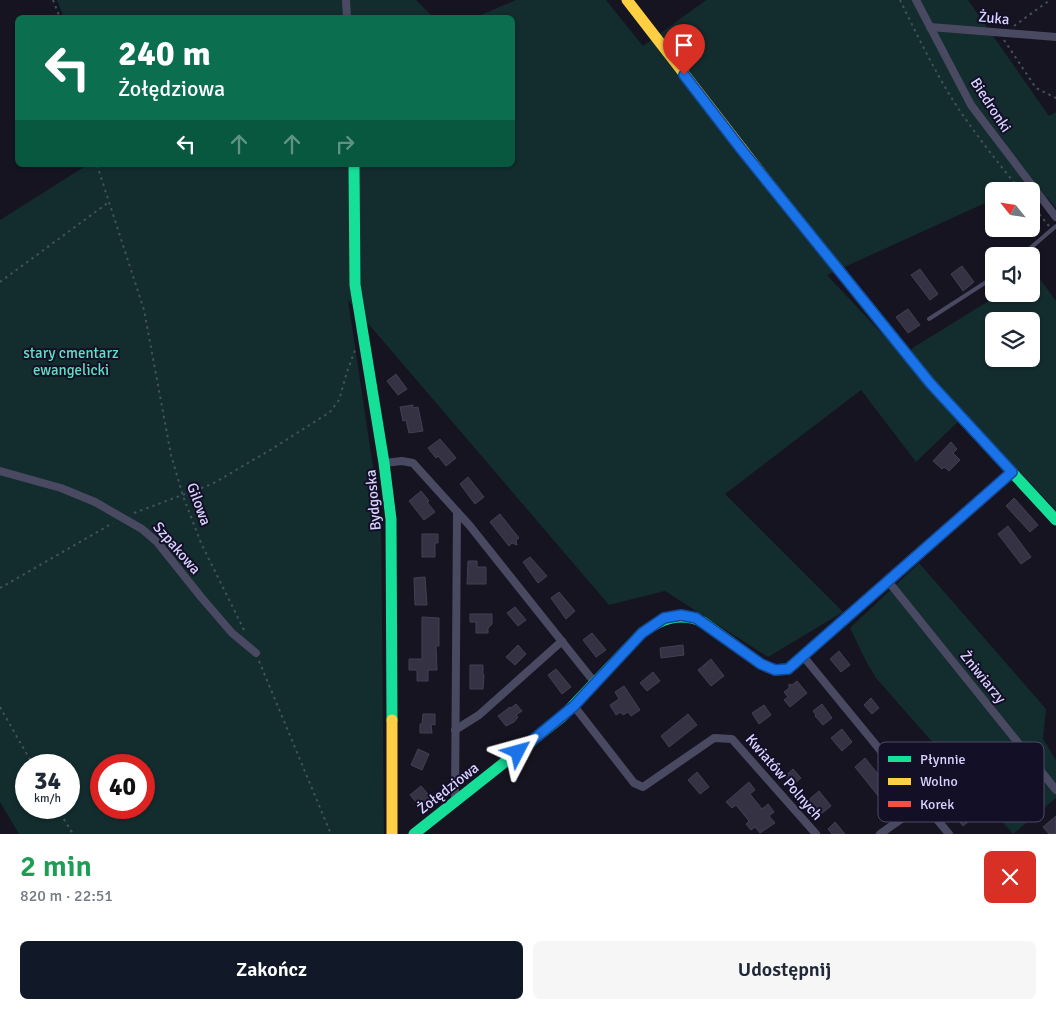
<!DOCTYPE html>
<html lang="pl">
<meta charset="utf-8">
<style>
body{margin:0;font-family:Signika,sans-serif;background:#f6f6f7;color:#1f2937;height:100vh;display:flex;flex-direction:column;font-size:19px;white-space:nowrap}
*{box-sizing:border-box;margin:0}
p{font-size:16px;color:#747a83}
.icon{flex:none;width:28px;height:28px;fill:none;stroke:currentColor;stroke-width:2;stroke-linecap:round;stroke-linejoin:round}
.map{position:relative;height:834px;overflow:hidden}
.sheet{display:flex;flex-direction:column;background:#fff;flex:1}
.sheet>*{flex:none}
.guide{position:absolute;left:15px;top:15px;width:500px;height:152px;border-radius:8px;box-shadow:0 1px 4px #0004;background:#0b6e4f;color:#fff;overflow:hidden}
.needle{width:32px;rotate:300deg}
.buttons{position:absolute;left:985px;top:182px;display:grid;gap:10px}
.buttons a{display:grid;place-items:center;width:55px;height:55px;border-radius:8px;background:#fff;box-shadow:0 1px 4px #0004;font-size:25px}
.speed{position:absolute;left:15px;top:754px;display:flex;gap:10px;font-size:25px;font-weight:700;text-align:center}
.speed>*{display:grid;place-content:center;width:65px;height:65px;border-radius:50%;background:#fff;box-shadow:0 1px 4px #0004;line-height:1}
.speed small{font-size:12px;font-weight:400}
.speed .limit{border:8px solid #d22;background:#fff;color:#111}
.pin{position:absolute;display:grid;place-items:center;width:42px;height:42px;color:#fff;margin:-51px -21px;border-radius:50% 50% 50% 0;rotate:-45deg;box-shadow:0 0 5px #0007}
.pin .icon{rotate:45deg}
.me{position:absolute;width:55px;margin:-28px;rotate:51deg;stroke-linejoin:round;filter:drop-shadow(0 0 4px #0008)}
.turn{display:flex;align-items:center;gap:18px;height:105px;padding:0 20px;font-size:22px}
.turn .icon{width:65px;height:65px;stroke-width:2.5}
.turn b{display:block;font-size:35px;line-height:42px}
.lanes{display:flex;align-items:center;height:48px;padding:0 20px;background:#0003;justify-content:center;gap:25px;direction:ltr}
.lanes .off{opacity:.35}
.round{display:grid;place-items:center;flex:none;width:52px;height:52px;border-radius:8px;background:#f6f6f7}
.summary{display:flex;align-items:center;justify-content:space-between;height:85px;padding:0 20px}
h1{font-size:30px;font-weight:600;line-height:38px;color:#1e9e55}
.cta{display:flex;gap:10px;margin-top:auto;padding:10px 20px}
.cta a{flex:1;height:58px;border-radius:8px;background:#111827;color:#fff;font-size:20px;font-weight:600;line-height:58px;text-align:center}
.cta a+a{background:#f6f6f7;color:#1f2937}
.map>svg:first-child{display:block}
.green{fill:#132c2d;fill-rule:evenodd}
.building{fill:#343243;stroke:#433f54}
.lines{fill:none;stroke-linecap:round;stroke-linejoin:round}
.path{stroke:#44505f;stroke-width:2;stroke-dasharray:2.5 4;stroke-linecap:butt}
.lane{stroke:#4a4962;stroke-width:4}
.street{stroke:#4a4962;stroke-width:8}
.fast{stroke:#16e098;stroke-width:11}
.slow{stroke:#ffcf43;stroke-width:11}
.jam{stroke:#f24e42;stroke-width:11}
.route-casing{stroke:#114b97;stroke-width:12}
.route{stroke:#1a73e8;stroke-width:9}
.labels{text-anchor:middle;stroke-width:4;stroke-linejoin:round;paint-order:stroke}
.street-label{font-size:15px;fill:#d9d4ff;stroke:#130f26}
.park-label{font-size:15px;fill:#5fe0c0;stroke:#130f26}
.key{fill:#130f26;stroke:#4e4a67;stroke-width:1}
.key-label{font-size:14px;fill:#d9d4ff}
</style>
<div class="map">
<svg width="1056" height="834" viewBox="0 0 1056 834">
<rect width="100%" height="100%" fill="#161421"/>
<!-- green -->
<g class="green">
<path d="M57 0H416L433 17 64 18Z"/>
<path d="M516 0H606L643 46 706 0H968L1049 116 1056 112V208L1033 181 1010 191H994V199L827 275 904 357 914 347 1000 294H1031V274L1035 272 1056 301V510L965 415 916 462 861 390 725 494 843 612 768 657 665 591 609 605 348 300 381 520 384 834H19L0 802V220L87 165H512V18L476 17ZM994 321H1031V359H994ZM26 765H69V808H26ZM101 765H144V808H101Z"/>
<path d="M919 563 1046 709 1043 739 1056 760V798L1013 834 876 678 866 661 850 628Z"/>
</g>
<!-- building -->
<g class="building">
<path d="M962 266 974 282 963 291 951 274Z"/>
<path d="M920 269 938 294 930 300 911 275Z"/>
<path d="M908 309 920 325 908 333 896 317Z"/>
<path d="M396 374 407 389 398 395 387 381Z"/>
<path d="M413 405V408L418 407 423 431 409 433 406 420 403 421 400 407Z"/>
<path d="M440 439 456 458 446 466 438 456 436 458 428 448Z"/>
<path d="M951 442 957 449 953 453 960 460 949 471 944 467 942 469 933 461Z"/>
<path d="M468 477 484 497 475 504 460 484Z"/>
<path d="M421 491 429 501 427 502 435 512 424 520 409 501Z"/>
<path d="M1014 498 1038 525 1030 532 1006 506Z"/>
<path d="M500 514 519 538 516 540 517 545 512 543 509 546 490 522Z"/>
<path d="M1008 526 1031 557 1021 564 998 534Z"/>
<path d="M422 534H438V543H435V557H422Z"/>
<path d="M530 557 547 576 538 583 523 562Z"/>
<path d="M468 561H477V567H486V584H467Z"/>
<path d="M425 577 427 605H415L414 578Z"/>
<path d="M559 592 575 611 566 619 551 598Z"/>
<path d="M515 607 526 620 518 626 507 613Z"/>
<path d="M470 614H492V624L488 628V633H476V622H470Z"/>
<path d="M422 617 439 618V646H436L437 670H428V681H417V670H409V659H422Z"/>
<path d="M592 633 606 650 596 657 583 640Z"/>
<path d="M518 645 526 654 515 665 506 657Z"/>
<path d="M683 645 684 655 661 658 660 648Z"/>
<path d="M839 651 850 665 841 672 830 659Z"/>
<path d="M711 659 724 676 711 686 698 670Z"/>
<path d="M470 665H483V674L484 675 483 689H470Z"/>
<path d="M556 669 571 687 562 694 548 675Z"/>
<path d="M653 672 660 681 647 691 640 683Z"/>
<path d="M797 681 807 693 790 707 784 700 788 697 784 692 789 688V684L792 685Z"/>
<path d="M624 686 640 710 631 716 628 712 623 715 621 712 616 715 610 705 619 699 615 692Z"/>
<path d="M871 698 879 708 872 714 864 705Z"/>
<path d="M516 704 522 711 516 715 518 717 514 722 506 726 498 716 510 707 511 708Z"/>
<path d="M822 704 832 718 823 725 815 716 816 715 813 711Z"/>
<path d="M764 705 771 715 759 724 752 713Z"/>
<path d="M423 714H435V725L431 724 432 733H420V724H422Z"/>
<path d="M688 714 697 725 669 747 661 736Z"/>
<path d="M842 729 852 742 842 751 831 738Z"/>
<path d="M418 749 429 754 422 770 411 765Z"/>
<path d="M865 758 894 794 883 802 855 767Z"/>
<path d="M793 769 801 778 792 785 785 776Z"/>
<path d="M697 772 709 787 700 794 688 780Z"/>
<path d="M749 782 755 790 750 794 762 809 768 804 774 812 769 816 775 823 760 833 755 827 751 830 746 824 749 821 736 805 732 808 726 802Z"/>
<path d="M421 786 433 800 422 809 410 795Z"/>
<path d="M819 791 831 806 821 814 815 807 812 809 806 802Z"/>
<path d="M963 803 974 817 963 826 952 812Z"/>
<path d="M1056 816V834H1049L1043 827Z"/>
<path d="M835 822 845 834H832L828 829Z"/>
</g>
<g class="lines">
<!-- path -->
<g class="path">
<path d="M53 0 60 18"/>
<path d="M900 0C917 35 935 72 956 105 976 135 998 163 1021 191"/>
<path d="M1014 26 1050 0"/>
<path d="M1004 40 1036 88 1056 98"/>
<path d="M97 165 144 310 171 455 183 496 201 543 245 632"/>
<path d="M1031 204 1049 226"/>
<path d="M0 282 109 202"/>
<path d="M134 513 212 484 272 449 330 412 339 400 347 372 355 350"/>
<path d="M0 588 113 523"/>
<path d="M259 661 331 834"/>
<path d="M0 707 33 765"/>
<path d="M57 808 73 834"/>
</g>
<!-- lane -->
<g class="lane">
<path d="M1021 256 1056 226"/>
<path d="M929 319 994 277"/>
</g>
<!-- street -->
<g class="street">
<path d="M346 0 347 18"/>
<path d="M916 0 971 105 1056 217"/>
<path d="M930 27 1056 37"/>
<path d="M384 463 402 461 413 463 470 526 595 683"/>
<path d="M0 471 61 488 95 502 142 529 157 542 201 597 232 633 256 653"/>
<path d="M888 581 1056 790"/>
<path d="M803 656 949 834"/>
<path d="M574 706 634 783 643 787 714 738 732 739 816 834"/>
<path d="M455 730 479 715 562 641"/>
<path d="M455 803 457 512"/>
<path d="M880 834 924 803"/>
</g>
<!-- fast -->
<g class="fast">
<path d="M354 165 355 285 384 463 391 519 392 720"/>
<path d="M767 181 930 383 1056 520"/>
<path d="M414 834 562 717 642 633C662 618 680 612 703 622L761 664 775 670 788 669 896 574"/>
</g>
<!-- slow -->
<g class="slow">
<path d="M627 0 767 181"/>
<path d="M392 720V834"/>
</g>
<!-- jam -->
<path class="jam" d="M896 574 1012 472"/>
</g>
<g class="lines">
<defs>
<path id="route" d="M518 752 574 706 642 633 664 618 681 615 696 618 761 664 775 670 788 669 1012 472 930 383 741 149 684 75"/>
</defs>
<!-- route casing -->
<use href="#route" class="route-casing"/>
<!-- route -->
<use href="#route" class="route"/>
</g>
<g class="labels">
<!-- street labels -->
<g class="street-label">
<text transform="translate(994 18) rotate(5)" y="5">Żuka</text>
<text transform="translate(991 105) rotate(57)" y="5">Biedronki</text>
<text transform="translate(373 500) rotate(-95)" y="5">Bydgoska</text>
<text transform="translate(199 504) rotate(70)" y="5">Gilowa</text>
<text transform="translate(177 548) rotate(49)" y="5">Szpakowa</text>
<text transform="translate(983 677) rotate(51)" y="5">Żniwiarzy</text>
<text transform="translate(784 777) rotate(49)" y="5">Kwiatów Polnych</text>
<text transform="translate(448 788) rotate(-38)" y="5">Żołędziowa</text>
</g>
<!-- park labels -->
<g class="park-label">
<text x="71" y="358">stary cmentarz<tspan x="71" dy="17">ewangelicki</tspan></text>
</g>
</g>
<!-- legend -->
<rect x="878" y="742" width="166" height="80" rx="8" class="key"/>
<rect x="888" y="756" width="23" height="6" fill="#16e098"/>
<rect x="888" y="778" width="23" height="7" fill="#ffcf43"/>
<rect x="888" y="801" width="23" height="6" fill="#f24e42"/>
<g class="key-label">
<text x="920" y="764">Płynnie</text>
<text x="920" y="786">Wolno</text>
<text x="920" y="809">Korek</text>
</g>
</svg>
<div class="buttons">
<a><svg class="needle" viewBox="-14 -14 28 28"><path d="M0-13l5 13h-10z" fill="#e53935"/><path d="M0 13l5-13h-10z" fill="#747a83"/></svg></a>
<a><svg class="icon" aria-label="sound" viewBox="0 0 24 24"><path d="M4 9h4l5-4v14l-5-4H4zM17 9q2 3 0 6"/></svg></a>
<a><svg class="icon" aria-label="layers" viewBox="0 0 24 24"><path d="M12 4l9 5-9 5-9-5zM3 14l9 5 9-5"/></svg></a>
</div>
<div class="speed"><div>34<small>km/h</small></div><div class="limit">40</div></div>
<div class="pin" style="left:684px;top:75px;background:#d93025"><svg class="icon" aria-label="arrive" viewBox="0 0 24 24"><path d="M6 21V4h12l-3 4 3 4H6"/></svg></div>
<svg class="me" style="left:518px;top:752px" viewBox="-20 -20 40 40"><path d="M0-17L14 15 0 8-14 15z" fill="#1a73e8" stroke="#fff" stroke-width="4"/></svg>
<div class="guide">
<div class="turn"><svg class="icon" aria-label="left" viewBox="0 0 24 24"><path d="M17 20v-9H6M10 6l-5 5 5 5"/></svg><div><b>240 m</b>Żołędziowa</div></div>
<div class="lanes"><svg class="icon" aria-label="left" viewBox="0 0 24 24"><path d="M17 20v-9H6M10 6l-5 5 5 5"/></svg><svg class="icon off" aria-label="ahead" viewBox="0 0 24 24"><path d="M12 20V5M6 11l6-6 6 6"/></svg><svg class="icon off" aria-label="ahead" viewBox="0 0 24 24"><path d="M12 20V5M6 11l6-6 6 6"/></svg><svg class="icon off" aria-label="right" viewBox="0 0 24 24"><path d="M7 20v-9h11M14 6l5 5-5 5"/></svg></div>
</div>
</div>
<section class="sheet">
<div class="summary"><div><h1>2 min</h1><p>820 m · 22:51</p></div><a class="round" style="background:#d93025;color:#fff"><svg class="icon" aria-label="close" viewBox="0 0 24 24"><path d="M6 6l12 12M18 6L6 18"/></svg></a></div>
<div class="cta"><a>Zakończ</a><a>Udostępnij</a></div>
</section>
